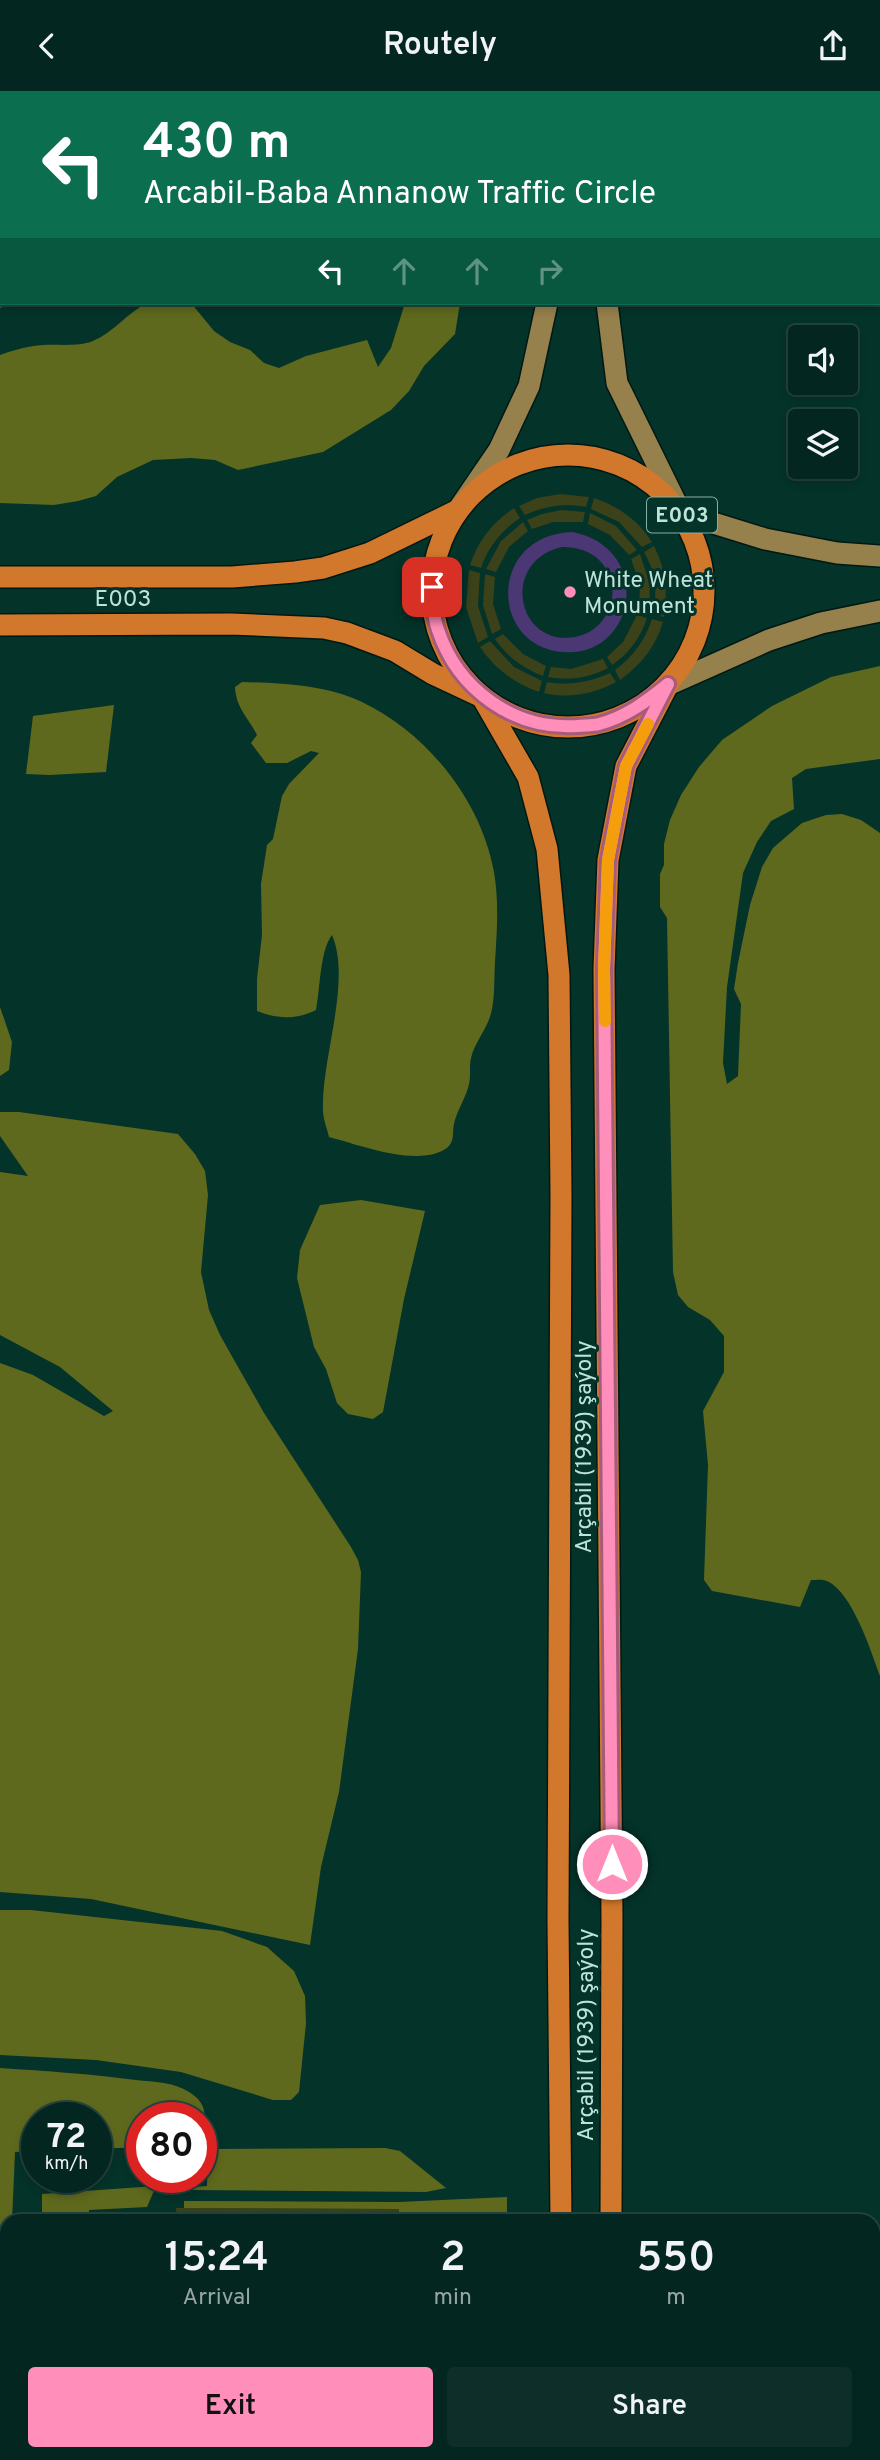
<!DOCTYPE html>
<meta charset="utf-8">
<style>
body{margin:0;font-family:Overpass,sans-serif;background:#0d2e29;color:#f1f3f6;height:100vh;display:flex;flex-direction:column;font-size:26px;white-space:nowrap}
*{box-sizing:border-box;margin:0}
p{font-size:23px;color:#97a5a5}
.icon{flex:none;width:38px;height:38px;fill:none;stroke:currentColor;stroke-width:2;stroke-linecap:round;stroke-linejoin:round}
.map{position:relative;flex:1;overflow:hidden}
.details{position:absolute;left:0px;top:2123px;width:880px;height:247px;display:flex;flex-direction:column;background:#032620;border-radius:21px 21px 0 0;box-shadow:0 4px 10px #0003,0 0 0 2px #24433e}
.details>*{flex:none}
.guide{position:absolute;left:0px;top:0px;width:880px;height:214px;box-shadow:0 4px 10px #0003,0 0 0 2px #24433e;background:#0b6e4f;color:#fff;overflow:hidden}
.tools{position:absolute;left:788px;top:234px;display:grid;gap:14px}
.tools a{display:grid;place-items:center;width:70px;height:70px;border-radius:7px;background:#032620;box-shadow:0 4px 10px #0003,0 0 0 2px #24433e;font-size:35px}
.speed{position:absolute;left:21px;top:2011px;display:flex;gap:14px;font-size:35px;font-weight:700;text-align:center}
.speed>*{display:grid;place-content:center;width:91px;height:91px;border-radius:50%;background:#032620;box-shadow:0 4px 10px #0003,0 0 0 2px #24433e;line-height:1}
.speed small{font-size:18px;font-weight:400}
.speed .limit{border:10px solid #d22;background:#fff;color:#111}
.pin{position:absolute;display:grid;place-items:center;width:60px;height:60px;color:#fff;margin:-30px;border-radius:14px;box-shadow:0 4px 10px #0006}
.me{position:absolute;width:77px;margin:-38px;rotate:0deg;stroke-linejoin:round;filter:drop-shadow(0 0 5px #0008)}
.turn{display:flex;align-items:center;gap:24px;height:147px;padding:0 28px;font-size:32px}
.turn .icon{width:91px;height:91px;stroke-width:2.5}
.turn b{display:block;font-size:49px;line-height:60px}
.lanes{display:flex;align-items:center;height:66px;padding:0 28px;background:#0003;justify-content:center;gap:35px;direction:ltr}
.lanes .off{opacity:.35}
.eta{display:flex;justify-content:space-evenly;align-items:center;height:119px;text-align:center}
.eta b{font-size:42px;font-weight:600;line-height:49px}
.action{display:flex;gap:14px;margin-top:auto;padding:14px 28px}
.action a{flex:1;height:80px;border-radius:7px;background:#ff8eba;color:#111;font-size:28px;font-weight:600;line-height:80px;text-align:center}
.action a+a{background:#0d2e29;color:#f1f3f6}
header{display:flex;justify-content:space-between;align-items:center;height:91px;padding:0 28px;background:#032620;font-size:32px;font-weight:600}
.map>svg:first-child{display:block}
.green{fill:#3b4119}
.forest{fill:#5f691d}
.water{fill:#4a3773;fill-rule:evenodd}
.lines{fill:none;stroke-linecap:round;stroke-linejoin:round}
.major-casing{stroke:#011813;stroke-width:24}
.highway-casing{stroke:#011813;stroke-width:24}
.major{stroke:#96804c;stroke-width:21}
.highway{stroke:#d2782c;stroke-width:21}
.route-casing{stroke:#a65c79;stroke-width:18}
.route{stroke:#ff8eba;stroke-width:12}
.slow{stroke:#f59e0b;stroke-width:12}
.poi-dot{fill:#ff8eba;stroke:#04332a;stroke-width:2.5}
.labels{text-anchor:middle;stroke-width:6;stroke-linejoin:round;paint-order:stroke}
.shield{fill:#04332a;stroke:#86afa5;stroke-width:2}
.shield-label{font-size:21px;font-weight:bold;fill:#bee4da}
.poi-label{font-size:23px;fill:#bee4da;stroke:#04332a;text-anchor:start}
.street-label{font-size:23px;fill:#bee4da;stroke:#04332a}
</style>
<header><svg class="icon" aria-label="back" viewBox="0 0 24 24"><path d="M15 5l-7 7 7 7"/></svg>Routely<svg class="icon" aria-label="share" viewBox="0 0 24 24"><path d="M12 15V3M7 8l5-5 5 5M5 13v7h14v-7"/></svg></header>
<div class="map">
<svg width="880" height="2369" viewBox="0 0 880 2369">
<rect width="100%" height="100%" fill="#04332a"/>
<!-- green -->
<g class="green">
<path d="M560 403 589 406 586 416C565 412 544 415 525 424L519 415 537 407Z"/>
<path d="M594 407C618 415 638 429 652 451L642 456 619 431 591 418Z"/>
<path d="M514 417 520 427C502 439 488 456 481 477L470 474C478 450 493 431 514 417Z"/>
<path d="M561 419 585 421 583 431H553L532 438 527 429 542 423Z"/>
<path d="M590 422 616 435 637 459 629 464 610 444 588 433Z"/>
<path d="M523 431 528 440 509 456 496 481 486 478 501 450Z"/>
<path d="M654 455C666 478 668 501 664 526L653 523C658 501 655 480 644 461Z"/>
<path d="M640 463 650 493 649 522 639 519 640 494 631 468Z"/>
<path d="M469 479 480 482 478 515 488 546 478 552 466 516Z"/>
<path d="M485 483 495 486 493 513 501 538 492 543 483 514Z"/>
<path d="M637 524 647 527C641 546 629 563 612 574L607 566 623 551Z"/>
<path d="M652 528 663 531C656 555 641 574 620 589L615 579C633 566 645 549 652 528Z"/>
<path d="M503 543 523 563 546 575 543 585C523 577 507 566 495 548Z"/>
<path d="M490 550 514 576 542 590 539 601C514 592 495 578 480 556Z"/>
<path d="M603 568 608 577C589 587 569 590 548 586L551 576 571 578Z"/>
<path d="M610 582 616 591C594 603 569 608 544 602L547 591C569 595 590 591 610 582Z"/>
<path d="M176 2117 399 2118V2130H394L393 2123H208L206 2130H177Z"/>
</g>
<!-- forest -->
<g class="forest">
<path d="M0 0H393L2 2V212H12L0 217Z"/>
<path d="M147 212H191L214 240 230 251 250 259 264 272 279 277 306 265 367 249 378 276 391 257 405 212H460L455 243 424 275 409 300 391 319 323 361 238 379 215 369 191 367 153 369 117 386 96 405 78 410 54 414 0 412V264C13 259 29 255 43 254 59 253 78 256 93 250 114 241 127 222 147 212Z"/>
<path d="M880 575V668L806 678 792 687 794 718 771 730 757 751 743 782 727 896 723 972 727 993 738 985 741 913 734 898 738 872 750 814 762 776 773 757 802 732 826 724 842 723 861 729 880 742V1585C871 1560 852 1501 827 1490 822 1488 816 1489 811 1489L800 1516 712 1500 704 1489 708 1374 703 1320 724 1281V1245L710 1229 688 1216 678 1204 673 1181 667 827 660 816V783L664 774V753L670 729 681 704 699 676 722 649 772 615 831 586Z"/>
<path d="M242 591C281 592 326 594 362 611 427 642 481 709 494 781 499 811 497 840 495 871 494 886 495 903 492 918 489 936 475 950 471 967 469 975 471 985 469 993 466 1007 457 1019 454 1033 452 1042 455 1050 447 1057 418 1077 360 1054 329 1046 327 1037 323 1028 323 1019 321 968 352 890 332 844 320 859 320 899 316 919 296 929 278 928 257 920V888L262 844 261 793 267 754 273 748 282 705 289 693 319 662 311 660 287 672H266L251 652 257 644C248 626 236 617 235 596Z"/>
<path d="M114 614 106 681 49 684 26 683 33 625Z"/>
<path d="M0 916 12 951 9 979 0 985Z"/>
<path d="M0 1021H19L178 1043 195 1063 205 1080 208 1104 201 1181 209 1219 220 1244 264 1322 351 1456 358 1469 361 1481 358 1558 339 1701 321 1776 310 1854 91 1808 0 1801V1272L33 1284 104 1325 113 1320 60 1276 0 1244V1081L28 1085 0 1045Z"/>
<path d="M361 1109 425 1120 404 1208 383 1321 373 1328 348 1323 337 1312 326 1278 314 1256 297 1187 300 1159 320 1114Z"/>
<path d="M0 1819H31L222 1840 267 1856 294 1880 305 1905 306 1932 299 2001 291 2009H273L181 1981 96 1969 0 1964Z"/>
<path d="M0 1977C46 1980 91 1983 136 1989 154 1991 174 1991 189 2001 203 2009 209 2023 201 2037V2026H142V2056L96 2058V2026H37V2060L15 2061 12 2130H7V2292L2 2369H0Z"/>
<path d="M385 2057 400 2060 446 2097 426 2101 189 2099 190 2096 207 2095 208 2058Z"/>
<path d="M156 2095 147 2116 89 2119V2130H42V2103Z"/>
<path d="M507 2106V2130H399V2118L184 2117V2110L399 2111Z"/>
<path d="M873 2228 880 2229V2369H672V2362H873Z"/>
<rect x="23" y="2363" width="89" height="6"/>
</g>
<!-- water -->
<path class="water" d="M573 441C655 458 636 568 562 561 488 554 489 443 573 441ZM562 456C583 456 601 464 609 484 616 499 612 517 602 530 596 538 586 544 575 546 516 556 500 470 562 456Z"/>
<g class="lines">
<defs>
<g id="major">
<path d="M605 0V2"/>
<path d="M551 2V0"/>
<path d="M607 212 617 292 681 422 765 448 837 462 880 465"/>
<path d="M458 419 499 359 529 295 547 212"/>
<path d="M668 594 769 549 821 532 880 520"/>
</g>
<g id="highway">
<circle cx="568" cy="500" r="136"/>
<path d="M0 486H232L295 481 323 477 370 462 458 419"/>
<path d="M0 534 231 533 324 537 347 542 395 560 433 583 482 606 528 686 547 758 559 884 561 1104 558 1830 561 2130"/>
<path d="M611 2130 612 1828 604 878 608 769 626 675 668 594"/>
<path d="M560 2369V2362"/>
<path d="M611 2369V2362"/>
</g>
</defs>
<!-- major casing -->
<use href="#major" class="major-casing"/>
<!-- highway casing -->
<use href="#highway" class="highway-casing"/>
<!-- major -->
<use href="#major" class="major"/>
<!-- highway -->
<use href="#highway" class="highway"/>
</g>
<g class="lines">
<defs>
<path id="route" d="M432 496C433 510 433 526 438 539 458 599 514 639 577 635 584 634 592 635 599 633 626 626 647 610 668 593L626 675 608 769 604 878 612 1773"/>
</defs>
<!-- route casing -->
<use href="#route" class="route-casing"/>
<!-- route -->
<use href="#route" class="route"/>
<!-- slow -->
<path class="slow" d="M605 930 604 878 608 769 626 675 648 633"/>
</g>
<!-- markers -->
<circle class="poi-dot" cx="570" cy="501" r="7"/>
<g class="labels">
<!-- shield labels -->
<rect class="shield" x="647" y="406.5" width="70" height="35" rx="5"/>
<g class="shield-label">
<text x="682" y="431">E003</text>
</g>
<!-- poi labels -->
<g class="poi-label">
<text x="584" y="496">White Wheat<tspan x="584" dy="26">Monument</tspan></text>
</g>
<!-- street labels -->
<g class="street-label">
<text x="123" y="515">E003</text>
<text transform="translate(583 1356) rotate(-90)" y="8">Arçabil (1939) şaýoly</text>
<text transform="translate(585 1944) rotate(-90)" y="8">Arçabil (1939) şaýoly</text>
</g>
</g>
</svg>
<div class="tools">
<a><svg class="icon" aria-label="sound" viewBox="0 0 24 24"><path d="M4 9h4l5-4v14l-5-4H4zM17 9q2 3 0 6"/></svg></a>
<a><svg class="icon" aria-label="layers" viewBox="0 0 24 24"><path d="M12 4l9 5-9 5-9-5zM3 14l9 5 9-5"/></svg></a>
</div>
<div class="speed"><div>72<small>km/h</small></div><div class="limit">80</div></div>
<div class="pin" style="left:432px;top:496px;background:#d93025"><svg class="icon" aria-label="arrive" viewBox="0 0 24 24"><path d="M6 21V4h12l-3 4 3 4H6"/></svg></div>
<svg class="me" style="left:612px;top:1773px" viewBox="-20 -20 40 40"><circle r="17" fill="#ff8eba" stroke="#fff" stroke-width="3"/><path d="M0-11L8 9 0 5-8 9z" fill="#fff"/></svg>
<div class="guide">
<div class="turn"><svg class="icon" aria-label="left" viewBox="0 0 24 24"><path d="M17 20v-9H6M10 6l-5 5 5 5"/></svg><div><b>430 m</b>Arcabil-Baba Annanow Traffic Circle</div></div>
<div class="lanes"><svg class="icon" aria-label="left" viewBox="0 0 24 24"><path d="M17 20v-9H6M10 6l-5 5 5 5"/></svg><svg class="icon off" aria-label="ahead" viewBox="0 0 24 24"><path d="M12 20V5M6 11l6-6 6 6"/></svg><svg class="icon off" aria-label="ahead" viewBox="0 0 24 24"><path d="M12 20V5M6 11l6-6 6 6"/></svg><svg class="icon off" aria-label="right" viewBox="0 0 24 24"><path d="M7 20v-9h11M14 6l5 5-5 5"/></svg></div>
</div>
<section class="details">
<div class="eta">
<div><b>15:24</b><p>Arrival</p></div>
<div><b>2</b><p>min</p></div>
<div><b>550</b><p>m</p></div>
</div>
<div class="action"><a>Exit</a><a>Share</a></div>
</section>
</div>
